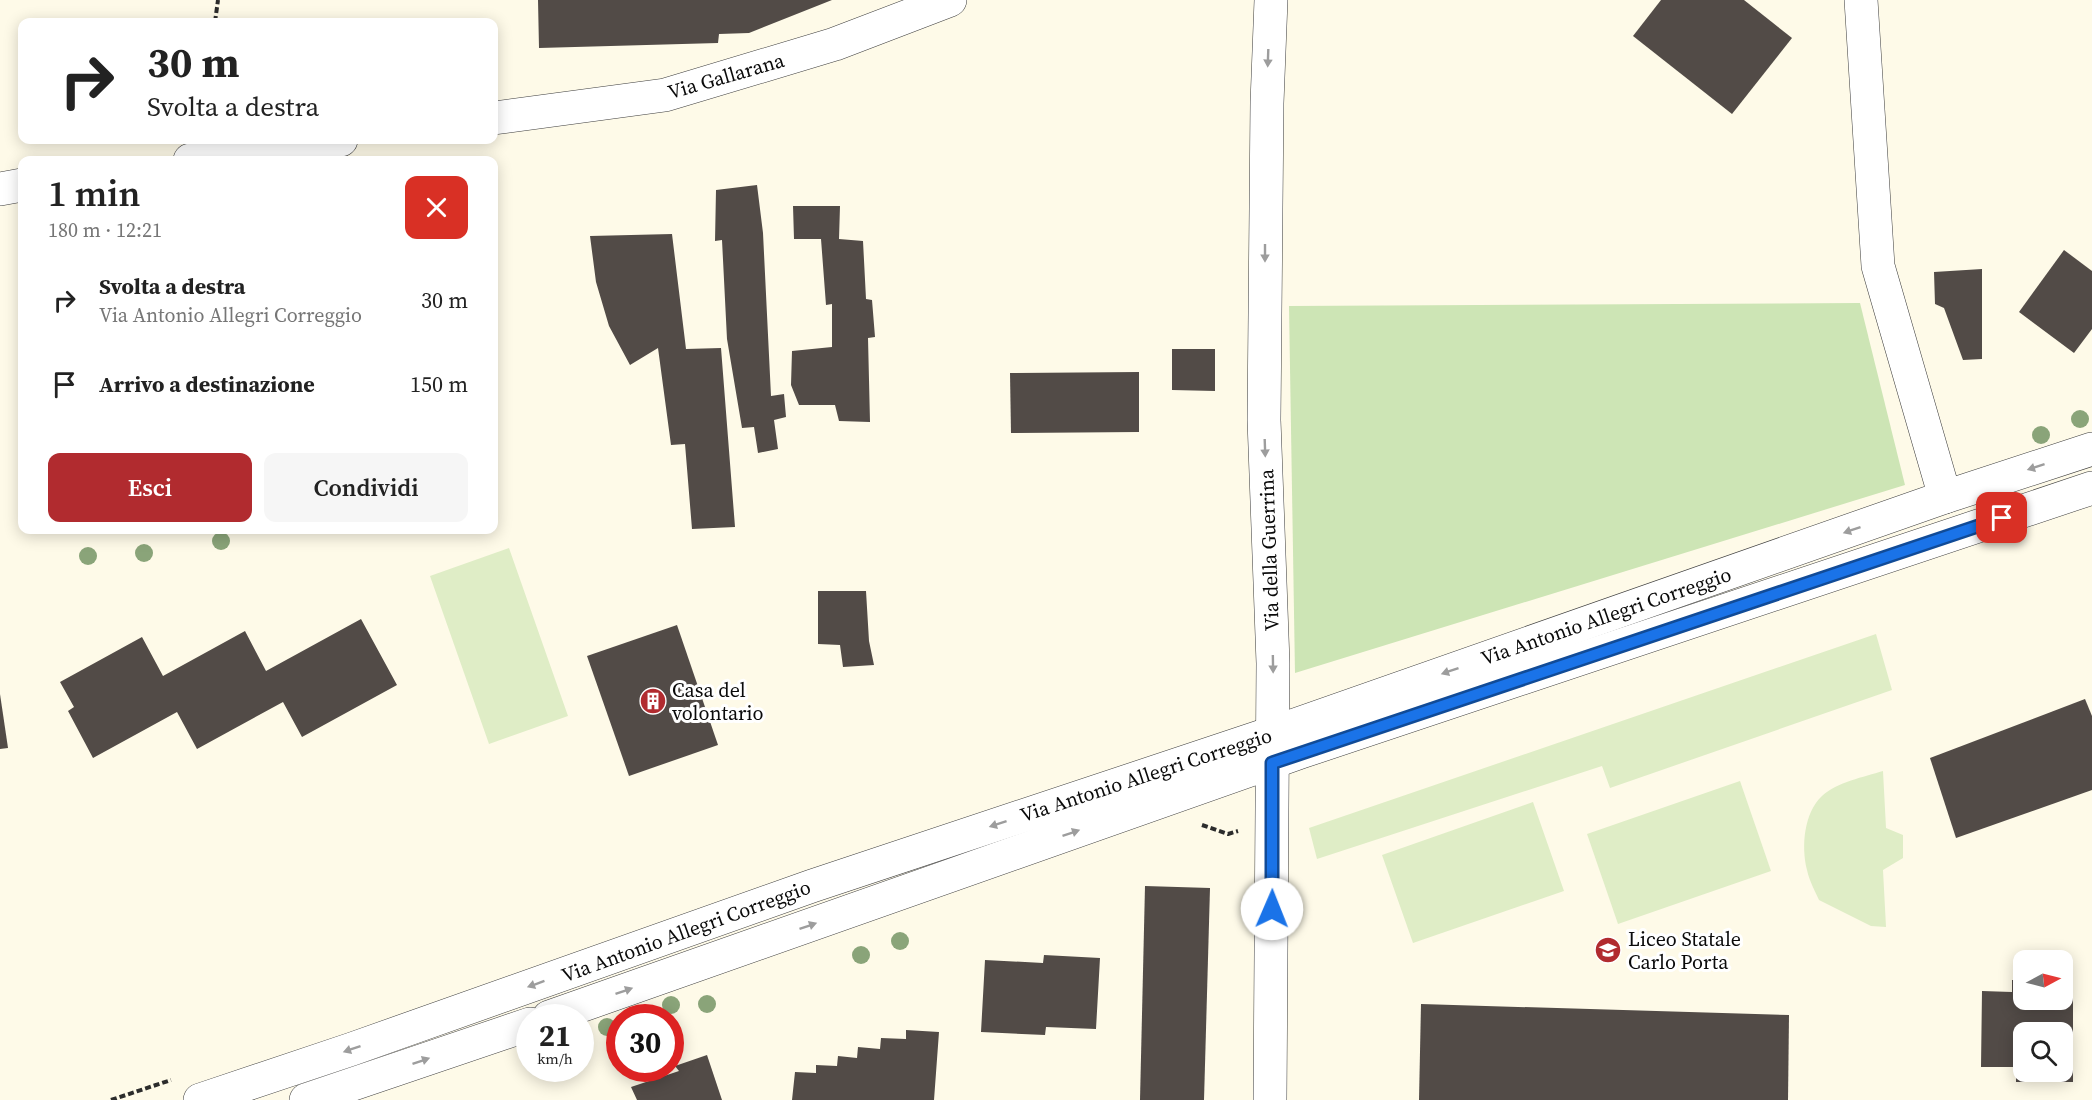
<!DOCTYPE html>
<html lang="it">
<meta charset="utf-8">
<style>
body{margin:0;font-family:"Source Serif 4",serif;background:#f6f6f6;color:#222;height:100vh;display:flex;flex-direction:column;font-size:22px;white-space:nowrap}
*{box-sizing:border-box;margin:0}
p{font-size:20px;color:#767676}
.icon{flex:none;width:33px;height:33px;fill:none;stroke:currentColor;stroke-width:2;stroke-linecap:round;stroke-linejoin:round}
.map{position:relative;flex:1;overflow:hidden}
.side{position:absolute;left:18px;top:156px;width:480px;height:378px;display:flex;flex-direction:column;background:#fff;border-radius:12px;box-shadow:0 3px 15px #0003}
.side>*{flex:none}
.banner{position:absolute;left:18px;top:18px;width:480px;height:126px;border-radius:12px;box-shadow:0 3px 15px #0003;background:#fff;color:#222;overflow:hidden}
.needle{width:39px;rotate:83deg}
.buttons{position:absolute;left:2013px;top:950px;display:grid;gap:12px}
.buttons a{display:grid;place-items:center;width:60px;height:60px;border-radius:12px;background:#fff;box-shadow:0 3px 15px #0003;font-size:30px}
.speed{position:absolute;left:516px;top:1004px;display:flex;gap:12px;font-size:30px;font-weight:700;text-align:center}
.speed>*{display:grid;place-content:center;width:78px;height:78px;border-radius:50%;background:#fff;box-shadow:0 3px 15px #0003;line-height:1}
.speed small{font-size:15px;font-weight:400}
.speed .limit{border:9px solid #d22;background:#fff;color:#111}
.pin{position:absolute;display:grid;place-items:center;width:51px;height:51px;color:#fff;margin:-26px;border-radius:12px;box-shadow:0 3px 9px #0006}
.me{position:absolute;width:66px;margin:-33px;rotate:1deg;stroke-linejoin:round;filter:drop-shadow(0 0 4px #0008)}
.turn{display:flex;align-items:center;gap:21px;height:126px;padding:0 30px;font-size:27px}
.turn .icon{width:78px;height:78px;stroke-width:2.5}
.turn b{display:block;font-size:42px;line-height:51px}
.round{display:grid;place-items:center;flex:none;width:63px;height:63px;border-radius:12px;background:#f6f6f6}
.headline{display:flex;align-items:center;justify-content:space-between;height:102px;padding:0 30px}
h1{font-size:36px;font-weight:600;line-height:45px}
.cta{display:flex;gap:12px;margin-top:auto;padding:12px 30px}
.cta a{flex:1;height:69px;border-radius:12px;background:#b12b2f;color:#fff;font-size:24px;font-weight:600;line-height:69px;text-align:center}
.cta a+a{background:#f6f6f6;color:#222}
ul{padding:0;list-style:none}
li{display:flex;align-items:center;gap:18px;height:84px;padding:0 30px}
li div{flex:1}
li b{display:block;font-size:22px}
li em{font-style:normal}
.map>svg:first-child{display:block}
.green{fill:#cde5b5}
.pitch{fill:#dfedc6}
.building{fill:#524b47;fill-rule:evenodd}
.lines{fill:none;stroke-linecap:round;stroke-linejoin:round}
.minor-casing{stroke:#3d3d3d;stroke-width:34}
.path{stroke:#2c2c2c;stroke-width:4;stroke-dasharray:6 3;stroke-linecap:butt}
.minor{stroke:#fff;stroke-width:33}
.tree{fill:#8aa479}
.oneway{fill:#9d9d9d}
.route-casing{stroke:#114b97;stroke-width:15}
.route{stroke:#1a73e8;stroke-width:10}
.labels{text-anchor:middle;stroke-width:6;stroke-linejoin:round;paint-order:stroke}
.street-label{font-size:20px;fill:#0a0a0a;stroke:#fff}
.poi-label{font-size:20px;fill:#0a0a0a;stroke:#fff;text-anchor:start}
</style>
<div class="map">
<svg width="2092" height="1100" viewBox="0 0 2092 1100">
<rect width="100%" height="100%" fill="#fefae8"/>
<!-- green -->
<path class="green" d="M1860 303 1905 485 1295 673 1289 306Z"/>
<!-- pitch -->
<g class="pitch">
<path d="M509 548 568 716 489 744 430 576Z"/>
<path d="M1876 634 1892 690 1610 788 1602 766 1317 859 1309 828Z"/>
<path d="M1883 771 1886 828 1903 835V858L1883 870 1886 927 1871 926 1819 900C1815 891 1809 880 1807 870 1801 846 1804 813 1822 796 1837 782 1864 777 1883 771Z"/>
<path d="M1740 781 1771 871 1618 924 1587 834Z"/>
<path d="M1533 802 1564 891 1413 943 1382 855Z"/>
</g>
<!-- building -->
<g class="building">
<path d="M538 0H832L749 33 719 34 718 43 539 48Z"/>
<path d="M1661 0H1744L1792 38 1732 114 1633 36Z"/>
<path d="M757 185 763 233 771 396 784 394 786 417 774 420 778 449 758 453 754 427 742 428 727 339 722 240 715 241 716 190Z"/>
<path d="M793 206H840L839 239 863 241 866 299 872 300 875 337 868 338 870 422 839 421 835 405H799L791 385 792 351 832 347V304L826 305 821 239H794Z"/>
<path d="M672 234 686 349 721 348 735 527 692 529 685 444 671 445 658 348 630 365 609 326 596 282 590 236Z"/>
<path d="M2064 250 2092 271V329L2074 353 2019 312Z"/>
<path d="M1982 269V359L1963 360 1944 308 1935 304 1934 272Z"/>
<path d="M1172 349H1215V391L1172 390Z"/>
<path d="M1139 372V432L1011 433 1010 373Z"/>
<path d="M818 591H866L869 641 874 665 843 667 840 645 818 644Z"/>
<path d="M361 619 397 685 302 737 283 702 197 749 177 712 93 758 68 711 74 707 60 682 142 637 163 676 245 631 266 671Z"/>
<path d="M677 625 718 745 629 776 587 656Z"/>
<path d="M0 694 8 748 0 749Z"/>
<path d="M2085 699 2092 716V790L1956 838 1930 758Z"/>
<path d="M1145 886 1210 888 1204 1100H1140Z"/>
<path d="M1044 955 1100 958 1096 1029 1046 1027 1045 1035 981 1032 985 960 1043 963Z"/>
<path d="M2012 980H2024V999H2062V980H2073V1082H2016V1067H1981L1982 991 2012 992ZM2024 1032H2062V1071H2024Z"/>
<path d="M1421 1004 1789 1015 1788 1100H1419Z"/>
<path d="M906 1030 939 1032 934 1100H792L795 1072 816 1073V1065L837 1066 838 1056 857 1058 858 1047 880 1049 881 1038 906 1039Z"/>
<path d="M707 1055 722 1100H637L631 1087 679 1071 675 1066Z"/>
</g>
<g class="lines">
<defs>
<g id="minor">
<path d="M1861 0 1878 266 1945 497"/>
<path d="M494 118 665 95 835 44 950 0"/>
<path d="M190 160 341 140"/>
<path d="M0 189 22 185"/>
<path d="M549 1017 1301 752 2092 488"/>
<path d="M200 1100 352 1049 812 886 1272 733 1945 497 2092 449"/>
<path d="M306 1100 530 1024"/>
<path d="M1270 1100 1273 663 1264 420 1267 103 1271 0"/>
</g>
</defs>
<!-- minor casing -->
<use href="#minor" class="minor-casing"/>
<!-- path -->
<g class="path">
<path d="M215 22 218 0"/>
<path d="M1202 825 1228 834 1238 831"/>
<path d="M111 1100 171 1080"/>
</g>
<!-- minor -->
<use href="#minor" class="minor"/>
</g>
<!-- trees -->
<g class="tree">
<circle cx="2080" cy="419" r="9"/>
<circle cx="2041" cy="435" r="9"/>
<circle cx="221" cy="541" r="9"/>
<circle cx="144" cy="553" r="9"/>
<circle cx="88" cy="556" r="9"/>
<circle cx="900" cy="941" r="9"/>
<circle cx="861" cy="955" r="9"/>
<circle cx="707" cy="1004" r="9"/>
<circle cx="671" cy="1005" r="9"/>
<circle cx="607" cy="1027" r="9"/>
</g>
<!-- one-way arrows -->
<defs><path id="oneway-solid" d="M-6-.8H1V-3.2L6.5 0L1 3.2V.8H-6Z" transform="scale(1.5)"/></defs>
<g class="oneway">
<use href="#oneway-solid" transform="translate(1268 58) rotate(92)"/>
<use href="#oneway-solid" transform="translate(1265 253) rotate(90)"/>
<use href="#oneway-solid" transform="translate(1265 448) rotate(88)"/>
<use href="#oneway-solid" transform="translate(2036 467) rotate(162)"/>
<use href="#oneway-solid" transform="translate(1852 530) rotate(161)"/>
<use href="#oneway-solid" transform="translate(1273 664) rotate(89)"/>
<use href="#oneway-solid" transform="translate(1450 671) rotate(161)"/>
<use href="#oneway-solid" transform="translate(998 824) rotate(162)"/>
<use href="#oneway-solid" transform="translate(1071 833) rotate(-19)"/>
<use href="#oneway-solid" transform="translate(808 926) rotate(-19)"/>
<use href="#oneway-solid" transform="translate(536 984) rotate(160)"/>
<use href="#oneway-solid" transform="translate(624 991) rotate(-19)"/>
<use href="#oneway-solid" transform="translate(352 1049) rotate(161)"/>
<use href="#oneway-solid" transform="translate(421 1061) rotate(-19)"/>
</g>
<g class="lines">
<defs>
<path id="route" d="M1272 909V763L2002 518"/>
</defs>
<!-- route casing -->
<use href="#route" class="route-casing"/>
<!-- route -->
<use href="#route" class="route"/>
</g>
<!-- icons -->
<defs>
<symbol id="building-disc" viewBox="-11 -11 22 22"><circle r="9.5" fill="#b12b2f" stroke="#fff"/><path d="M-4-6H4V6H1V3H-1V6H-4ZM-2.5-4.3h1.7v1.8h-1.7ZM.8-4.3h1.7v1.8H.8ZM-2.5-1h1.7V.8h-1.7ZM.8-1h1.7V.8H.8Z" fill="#fff"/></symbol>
<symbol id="school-disc" viewBox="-11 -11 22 22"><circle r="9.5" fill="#b12b2f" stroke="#fff"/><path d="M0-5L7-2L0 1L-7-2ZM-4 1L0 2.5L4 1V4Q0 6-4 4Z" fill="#fff"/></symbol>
</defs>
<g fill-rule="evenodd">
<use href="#building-disc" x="638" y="686" width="30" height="30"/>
<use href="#school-disc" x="1593" y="935" width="30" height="30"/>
</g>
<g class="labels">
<!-- street labels -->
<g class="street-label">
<text transform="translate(726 76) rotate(-16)" y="7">Via Gallarana</text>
<text transform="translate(1269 550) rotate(-92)" y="7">Via della Guerrina</text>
<text transform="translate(1606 616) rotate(-19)" y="7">Via Antonio Allegri Correggio</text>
<text transform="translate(1146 775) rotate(-18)" y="7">Via Antonio Allegri Correggio</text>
<text transform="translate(686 931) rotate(-20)" y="7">Via Antonio Allegri Correggio</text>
</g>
<!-- poi labels -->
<g class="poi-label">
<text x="672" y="697">Casa del<tspan x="672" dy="23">volontario</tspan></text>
<text x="1628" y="946">Liceo Statale<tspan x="1628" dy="23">Carlo Porta</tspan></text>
</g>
</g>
</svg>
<div class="buttons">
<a><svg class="needle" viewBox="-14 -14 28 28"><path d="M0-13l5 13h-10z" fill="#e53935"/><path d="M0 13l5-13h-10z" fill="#767676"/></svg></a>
<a><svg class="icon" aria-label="search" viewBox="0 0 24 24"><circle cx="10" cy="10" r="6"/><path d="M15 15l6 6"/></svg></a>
</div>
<div class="speed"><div>21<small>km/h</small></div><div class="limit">30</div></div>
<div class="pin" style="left:2002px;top:518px;background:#d93025"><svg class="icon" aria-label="arrive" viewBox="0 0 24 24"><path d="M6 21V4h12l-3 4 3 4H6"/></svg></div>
<svg class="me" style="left:1272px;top:909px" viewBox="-20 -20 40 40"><circle r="19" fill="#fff"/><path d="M0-13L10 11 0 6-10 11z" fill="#1a73e8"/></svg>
<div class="banner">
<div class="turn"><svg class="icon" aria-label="right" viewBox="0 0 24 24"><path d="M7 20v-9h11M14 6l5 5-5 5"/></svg><div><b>30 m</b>Svolta a destra</div></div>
</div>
<section class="side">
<div class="headline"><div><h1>1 min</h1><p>180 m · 12:21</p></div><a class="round" style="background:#d93025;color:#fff"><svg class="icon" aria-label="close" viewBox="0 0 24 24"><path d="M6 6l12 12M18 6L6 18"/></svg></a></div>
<ul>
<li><svg class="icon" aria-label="right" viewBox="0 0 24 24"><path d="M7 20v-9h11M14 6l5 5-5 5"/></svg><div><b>Svolta a destra</b><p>Via Antonio Allegri Correggio</p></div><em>30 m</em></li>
<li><svg class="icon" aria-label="arrive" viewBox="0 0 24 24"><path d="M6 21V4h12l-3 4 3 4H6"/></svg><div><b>Arrivo a destinazione</b></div><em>150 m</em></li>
</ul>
<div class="cta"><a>Esci</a><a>Condividi</a></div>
</section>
</div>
